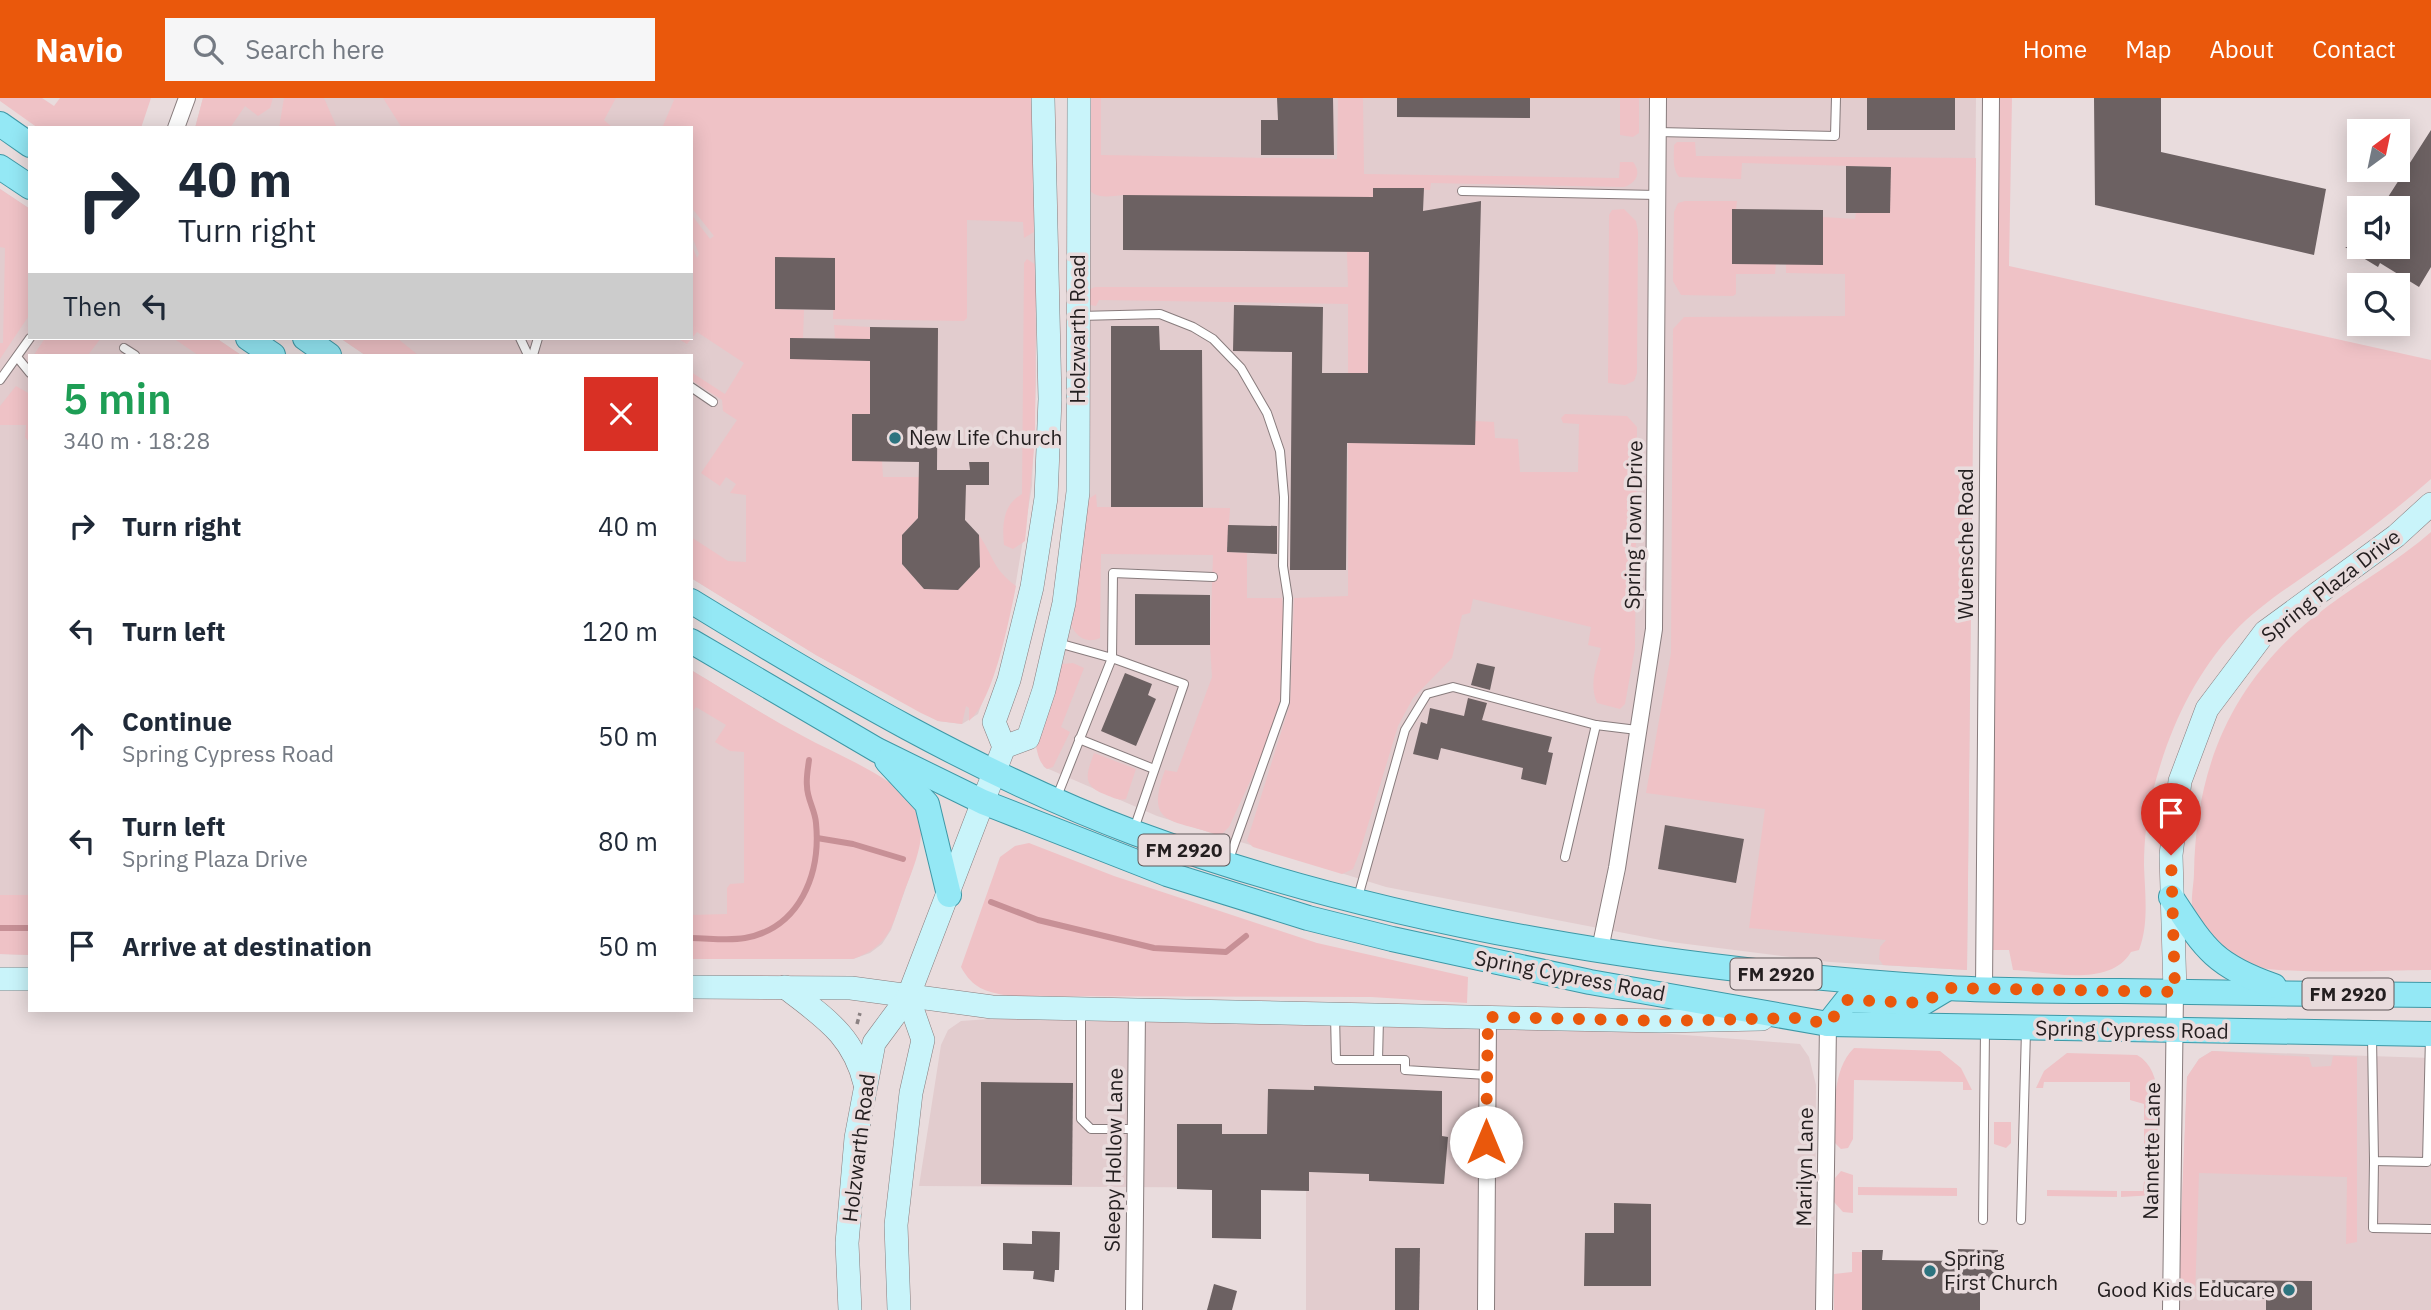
<!DOCTYPE html>
<meta charset="utf-8">
<style>
body{margin:0;font-family:"IBM Plex Sans",sans-serif;background:#f6f6f7;color:#1f2937;height:100vh;display:flex;flex-direction:column;font-size:26px;white-space:nowrap}
*{box-sizing:border-box;margin:0}
p{font-size:23px;color:#747a83}
.icon{flex:none;width:38px;height:38px;fill:none;stroke:currentColor;stroke-width:2;stroke-linecap:round;stroke-linejoin:round}
.map{position:relative;flex:1;overflow:hidden}
.sheet{position:absolute;left:28px;top:256px;width:665px;height:658px;display:flex;flex-direction:column;background:#fff;border-radius:0px;box-shadow:0 4px 18px #0003}
.sheet>*{flex:none}
.hud{position:absolute;left:28px;top:28px;width:665px;height:214px;border-radius:0px;box-shadow:0 4px 18px #0003;background:#fff;color:#1f2937;overflow:hidden}
.needle{width:46px;rotate:33deg}
.controls{position:absolute;left:2347px;top:21px;display:grid;gap:14px}
.controls a{display:grid;place-items:center;width:63px;height:63px;border-radius:0px;background:#fff;box-shadow:0 4px 18px #0003;font-size:35px}
.pin{position:absolute;display:grid;place-items:center;width:60px;height:60px;color:#fff;margin:-72px -30px;border-radius:50% 50% 50% 0;rotate:-45deg;box-shadow:0 0 7px #0007}
.pin .icon{rotate:45deg}
.me{position:absolute;width:77px;margin:-38px;rotate:0deg;stroke-linejoin:round;filter:drop-shadow(0 0 5px #0008)}
.turn{display:flex;align-items:center;gap:24px;height:147px;padding:0 35px;font-size:32px}
.turn .icon{width:91px;height:91px;stroke-width:2.5}
.turn b{display:block;font-size:49px;line-height:60px}
.then{display:flex;align-items:center;height:66px;padding:0 35px;background:#0003;gap:14px;font-size:26px}
.round{display:grid;place-items:center;flex:none;width:74px;height:74px;border-radius:0px;background:#f6f6f7}
.head{display:flex;align-items:center;justify-content:space-between;height:119px;padding:0 35px}
h1{font-size:42px;font-weight:600;line-height:52px;color:#1e9e55}
ul{padding:0;list-style:none}
li{display:flex;align-items:center;gap:21px;height:105px;padding:0 35px}
li div{flex:1}
li b{display:block;font-size:26px}
li em{font-style:normal}
header{display:flex;align-items:center;gap:42px;box-sizing:border-box;height:98px;padding:0 35px;background:#ea580c;color:#fff}
header strong{font-size:33px}
nav{display:flex;gap:38px;margin-inline-start:auto;font-size:24px}
.search{width:490px;height:63px;background:#f6f6f7;display:flex;align-items:center;gap:18px;box-sizing:border-box;padding:0 24px;border-radius:0px;color:#747a83;font-size:26px}
.map>svg:first-child{display:block}
.built{fill:#e2ccce}
.green{fill:#efc2c6}
.lines{fill:none;stroke-linecap:round;stroke-linejoin:round}
.stream{stroke:#c79096;stroke-width:6}
.building{fill:#6c6162}
.lane-casing{stroke:#887c7d;stroke-width:10}
.street-casing{stroke:#887c7d;stroke-width:18}
.secondary-casing{stroke:#887c7d;stroke-width:24}
.primary-casing{stroke:#3e98a6;stroke-width:26}
.path{stroke:#8a8182;stroke-width:3.5;stroke-dasharray:5 3.5;stroke-linecap:butt}
.lane{stroke:#fff;stroke-width:8}
.street{stroke:#fff;stroke-width:16}
.secondary{stroke:#c9f4fa;stroke-width:23}
.primary{stroke:#94e8f5;stroke-width:24}
.route{stroke:#ea580c;stroke-width:12;stroke-dasharray:0 21.6}
.poi-dot{fill:#2d747f;stroke:#e9dcdd;stroke-width:2.5}
.labels{text-anchor:middle;stroke-width:7;stroke-linejoin:round;paint-order:stroke}
.shield{fill:#e9dcdd;stroke:#5e5758;stroke-width:2}
.shield-label{font-size:19px;font-weight:bold;fill:#231e1f}
.street-label{font-size:21px;fill:#231e1f;stroke:#e9dcdd}
.poi-label{font-size:21px;fill:#231e1f;stroke:#e9dcdd;text-anchor:start}
</style>
<header>
<strong>Navio</strong>
<div class="search"><svg class="icon" aria-label="search" viewBox="0 0 24 24"><circle cx="10" cy="10" r="6"/><path d="M15 15l6 6"/></svg>Search here</div>
<nav><a>Home</a><a>Map</a><a>About</a><a>Contact</a></nav>
</header>
<div class="map">
<svg width="2431" height="1212" viewBox="0 0 2431 1212">
<rect width="100%" height="100%" fill="#e9dcdd"/>
<!-- built -->
<g class="built">
<path d="M203 0H731L1036 50V286L1032 388 1013 502 992 578 978 616 962 626 938 623 816 557 691 480V257H365L340 240H691V30H195Z"/>
<path d="M1088 0H1976L1967 872 1830 864 1671 844 1386 789 1157 718 1044 669 1036 650 1058 573Z"/>
<path d="M0 91 30 111V240H216L241 257H30V857L0 856Z"/>
<path d="M691 572 788 631 890 685 921 735 912 772 891 832 882 846 870 855 853 861H691Z"/>
<path d="M1019 919 1558 927 1800 946 1809 959 1816 987 1815 1212H1306V1090L919 1088 941 947 948 932 961 923Z"/>
<path d="M2212 953 2431 960V1212H2178L2187 979 2199 961Z"/>
</g>
<!-- green -->
<g class="green">
<path d="M0 0H42L54 8 60 0H151L141 30H38L0 3Z"/>
<path d="M203 0H273L270 10 258 18 245 8 230 30H195Z"/>
<path d="M284 0H324L337 30H279Z"/>
<path d="M383 0H616L604 22 613 30H402Z"/>
<path d="M669 0H1035L1034 134 1024 140 1023 124 967 122V220L964 223 833 221 835 160H775V211L804 212 803 240H791L790 261 844 241 835 240 834 227 870 229V316L852 363H882L883 379H919L918 420 902 437V466L924 491 958 492 980 469 979 437C994 459 992 470 1016 488 1009 522 994 602 969 623V610L966 608 962 626 938 623 921 615 816 557 691 480V439L728 463 746 464V397L730 395 736 386 726 379 720 388 701 375 737 322 723 313 722 302 691 282V274L725 296 744 265 697 234 687 246 677 240H691V145L697 160 699 156 691 136V116L710 141 714 138 691 109V30H662L674 2Z"/>
<path d="M1088 0H1101V57L1337 61 1338 0H1363L1364 76 1619 80 1620 64H1633C1642 75 1636 85 1624 89L1431 85 1430 92 1373 90V123L1369 124 1367 345 1475 347V323L1494 324 1495 340 1518 341 1520 374H1578L1579 326 1563 325 1561 320 1565 316 1627 318 1637 329 1635 550 1625 606 1620 611 1597 605C1589 586 1596 569 1601 550L1588 547 1591 529 1473 501 1470 515 1462 517 1452 560 1413 600 1398 628 1360 753 1353 771 1342 776 1253 749 1247 743 1290 606 1294 500 1348 498V206L1099 202 1096 208 1090 207 1088 192 1095 189H1348L1347 154 1123 97C1110 98 1096 102 1088 90Z"/>
<path d="M1620 0H1639V35L1633 39 1620 37Z"/>
<path d="M1996 0H2012L2009 168 2431 262V381C2398 410 2363 437 2326 463 2295 485 2260 506 2234 534 2193 579 2169 632 2154 689 2147 714 2144 742 2144 768 2145 796 2149 826 2139 852L2131 854C2110 890 2049 874 2013 872L2009 852H1989L1997 324 1994 236Z"/>
<path d="M1677 44H1695L1696 58 1976 60 1967 872 1883 867 1879 861 1880 849 1886 842 1749 830 1765 711 1646 695 1671 555 1673 231 1684 219 1845 218V176L1786 175V166H1823V119L1855 121 1856 115H1890V69L1742 65 1741 81 1679 79C1672 70 1674 58 1674 47Z"/>
<path d="M0 91 30 111V216L0 261V245H3L5 150 0 149Z"/>
<path d="M1685 103H1737L1736 111 1776 166 1775 176H1736V196L1733 198 1681 197 1673 183 1674 114 1678 105Z"/>
<path d="M1624 111 1636 123 1638 134 1637 275 1634 283 1625 287 1608 285 1609 117 1612 112Z"/>
<path d="M1027 161 1036 167 1035 341 1025 443 1013 451 1004 447C1002 427 1003 406 1022 396L1024 165Z"/>
<path d="M45 240H101L88 257H34Z"/>
<path d="M173 240H216L241 257H198Z"/>
<path d="M340 240H397L418 257H365Z"/>
<path d="M16 288 30 296 29 344 25 339 26 327H0V308Z"/>
<path d="M1096 396 1097 409 1230 410 1227 454 1247 455V500H1282C1284 530 1287 562 1282 592 1274 639 1248 686 1229 729L1222 736H1215C1169 721 1145 727 1165 672L1177 674 1212 579 1210 547 1213 457 1101 456 1100 540C1086 546 1076 539 1070 525L1087 402Z"/>
<path d="M2431 434V872C2388 872 2264 879 2231 863 2224 859 2196 820 2193 812 2190 802 2194 786 2194 775 2196 662 2236 576 2328 508 2362 483 2399 462 2431 434Z"/>
<path d="M1073 565 1084 570 1061 629 1070 634 1053 669 1047 671C1022 650 1049 598 1058 573L1062 566Z"/>
<path d="M691 572C728 594 763 617 801 637 830 653 863 666 890 685 901 693 912 705 918 717 928 738 912 773 904 794 892 828 890 848 853 861H691V817L727 816V790L730 786 744 785V654L730 653 715 644 726 627 696 609 691 616Z"/>
<path d="M1094 655 1136 671 1126 701C1118 703 1112 699 1104 696 1081 687 1087 675 1094 655Z"/>
<path d="M1029 745 1114 778 1317 845 1468 879 1467 905 1371 899 1008 898C985 893 973 891 961 869L1000 759 1015 748Z"/>
<path d="M0 797H30V857L0 856Z"/>
<path d="M1854 950 1940 953 1961 970 1972 992H1963V984L1854 982 1853 1041 1848 1050 1841 1051 1835 1045C1835 1013 1831 973 1854 950Z"/>
<path d="M2212 953 2309 959 2312 969 2331 968 2333 958 2357 959V1144L2346 1146 2347 1079 2199 1075 2195 1200 2183 1201 2178 1197 2187 979 2199 961Z"/>
<path d="M2067 955 2137 957C2166 973 2157 1021 2157 1050L2154 1055 2144 1049V1006L2130 1002V984H2044L2043 990H2036L2044 973Z"/>
<path d="M1994 1024H2011V1045L2006 1050 1994 1046Z"/>
<path d="M1841 1073 1853 1077V1115L1843 1114 1834 1104 1835 1080Z"/>
<path d="M2149 1077H2158L2155 1097 2121 1099V1093H2143L2144 1083Z"/>
<path d="M1858 1089 1957 1090V1098L1858 1097Z"/>
<path d="M2047 1092 2117 1093V1099L2047 1098Z"/>
<path d="M1852 1154H1862V1212H1834V1176L1852 1174Z"/>
</g>
<g class="lines">
<!-- stream -->
<g class="stream">
<path d="M817 740 853 746 903 761"/>
<path d="M991 804 1038 822 1154 850 1226 854 1246 838"/>
<path d="M0 830H30"/>
<path d="M691 840C708 840 728 843 745 840 800 830 821 776 816 725 815 712 807 701 807 688 806 680 808 670 809 662"/>
</g>
</g>
<!-- building -->
<g class="building">
<path d="M1277 0H1333L1334 57H1261V22H1278Z"/>
<path d="M1397 0H1530V20L1397 19Z"/>
<rect x="1867" y="0" width="88" height="32"/>
<path d="M2094 0H2161V54L2326 91 2314 157 2095 107Z"/>
<path d="M2431 32V169L2419 189 2380 165 2378 169 2345 149H2398V110H2381Z"/>
<path d="M1846 68 1891 69 1890 115H1846Z"/>
<path d="M1373 90H1424L1423 113 1481 103 1475 347 1347 345 1346 472H1290L1292 254 1233 253 1234 207 1323 209 1322 275H1368L1369 154 1123 152V97L1373 99Z"/>
<path d="M1732 111 1823 112V167L1732 166Z"/>
<path d="M775 159 835 160V212L775 211Z"/>
<path d="M1111 228H1159L1160 252H1202L1203 409H1111Z"/>
<path d="M870 229 938 230 937 372H970L969 364H989V387H966L965 422 979 437 980 469 958 492 924 491 902 466V437L918 420 919 364 852 363V316H870V263L790 261V240L870 241Z"/>
<path d="M1228 427 1277 428V456L1227 454Z"/>
<path d="M1135 496 1210 497V547H1135Z"/>
<path d="M1477 565 1495 569 1490 592 1471 587Z"/>
<path d="M1125 575 1152 586 1148 597 1156 601 1136 648 1101 633Z"/>
<path d="M1468 600 1487 605 1482 622 1552 639 1548 654 1553 655 1546 687 1521 681 1523 670 1441 650 1438 662 1413 656 1421 624 1427 626 1430 610 1464 618Z"/>
<path d="M1665 727 1744 741 1736 785 1658 771Z"/>
<path d="M981 984 1073 985 1072 1087 981 1086Z"/>
<path d="M1314 988 1442 993V1038L1448 1039 1444 1086 1369 1083V1076L1309 1074V1093L1261 1092V1141L1212 1140V1092L1177 1091V1026H1222V1036H1267L1268 991 1314 992Z"/>
<path d="M1614 1105 1651 1106V1188H1584L1585 1135H1614Z"/>
<path d="M1032 1133 1060 1134 1059 1172H1055L1054 1184 1033 1181 1034 1173 1003 1172V1145L1032 1146Z"/>
<path d="M1395 1150H1420L1419 1212H1395Z"/>
<path d="M1958 1151 1998 1152 1997 1183H1980V1212H1862V1152H1883L1882 1162 1958 1163Z"/>
<path d="M2205 1182 2312 1183V1212H2266V1201L2205 1200Z"/>
<path d="M1214 1186 1237 1193 1232 1212H1207Z"/>
</g>
<g class="lines">
<defs>
<g id="lane">
<path d="M1658 34 1835 38 1836 0"/>
<path d="M1462 93 1657 97"/>
<path d="M1079 218 1160 216 1193 229 1213 241 1241 270 1267 315 1280 353 1284 399 1283 468 1288 500 1285 604 1228 764"/>
<path d="M520 240 528 257"/>
<path d="M124 250 135 257"/>
<path d="M533 257 538 240"/>
<path d="M17 259 30 275"/>
<path d="M0 282 30 240"/>
<path d="M691 289 713 304"/>
<path d="M1058 545 1112 560 1113 475 1213 479"/>
<path d="M1079 641 1154 671"/>
<path d="M1056 701 1112 560 1184 586 1134 731"/>
<path d="M1565 759 1596 627"/>
<path d="M1358 799 1405 632 1427 596 1453 589 1596 627 1637 632"/>
<path d="M1081 912V1021L1091 1031H1135"/>
<path d="M1335 917 1336 962H1405V972L1487 977"/>
<path d="M2372 939 2374 1063 2427 1064 2430 939"/>
<path d="M1378 962 1379 920"/>
<path d="M2374 1063 2373 1130 2431 1131"/>
<path d="M1983 1122 1985 932"/>
<path d="M2021 1122 2026 932"/>
</g>
<g id="street">
<path d="M176 30 187 0"/>
<path d="M1600 851 1617 770 1654 531 1658 0"/>
<path d="M1984 891 1991 0"/>
<path d="M1134 1212 1137 912"/>
<path d="M1486 1212 1488 919"/>
<path d="M1824 1212 1828 926"/>
<path d="M2171 1212 2175 894"/>
</g>
<g id="secondary">
<path d="M1004 649 1028 640 1044 592 1064 505 1078 394 1079 0"/>
<path d="M0 881H30"/>
<path d="M691 889 851 890 992 909 1661 923 1762 921"/>
<path d="M785 889C823 919 853 936 865 986"/>
<path d="M2175 894 2171 757 2180 683 2207 611 2265 534 2396 438 2431 406"/>
<path d="M850 1212 847 1145 856 1040 874 945 908 899 1004 649 994 624 1009 582 1032 489 1046 400 1050 301 1043 0"/>
<path d="M899 1212 896 1127 911 995 923 942 908 899"/>
</g>
<g id="primary">
<path d="M0 26 30 47"/>
<path d="M0 69 30 89"/>
<path d="M248 240 273 257"/>
<path d="M305 240 329 257"/>
<path d="M691 503C831 589 980 677 1135 735 1393 830 1674 872 1948 890 2005 893 2063 893 2121 893 2224 895 2328 896 2431 897"/>
<path d="M691 543 877 652 983 704 1167 776 1308 820 1392 841 1590 884 1828 926 2431 936"/>
<path d="M887 663 927 706 949 797"/>
<path d="M2171 799C2205 851 2214 867 2274 888"/>
<path d="M1828 926 1847 902 1923 905 1948 890"/>
</g>
</defs>
<!-- lane casing -->
<use href="#lane" class="lane-casing"/>
<!-- street casing -->
<use href="#street" class="street-casing"/>
<!-- secondary casing -->
<use href="#secondary" class="secondary-casing"/>
<!-- primary casing -->
<use href="#primary" class="primary-casing"/>
<!-- path -->
<path class="path" d="M857 926 860 915"/>
<!-- lane -->
<use href="#lane" class="lane"/>
<!-- street -->
<use href="#street" class="street"/>
<!-- secondary -->
<use href="#secondary" class="secondary"/>
<!-- primary -->
<use href="#primary" class="primary"/>
</g>
<g class="lines">
<!-- route -->
<path class="route" d="M1486 1044 1488 919 1661 923 1796 920 1828 926 1847 902 1923 905 1948 890 2175 894 2171 757"/>
</g>
<!-- markers -->
<g class="poi-dot">
<circle cx="895" cy="340" r="7"/>
<circle cx="1930" cy="1173" r="7"/>
<circle cx="2289" cy="1192" r="7"/>
</g>
<g class="labels">
<!-- shield labels -->
<g class="shield">
<rect x="1138.5" y="736.5" width="91" height="31" rx="5"/>
<rect x="1730.5" y="860.5" width="91" height="31" rx="5"/>
<rect x="2302.5" y="880.5" width="91" height="31" rx="5"/>
</g>
<g class="shield-label">
<text x="1184" y="759">FM 2920</text>
<text x="1776" y="883">FM 2920</text>
<text x="2348" y="903">FM 2920</text>
</g>
<!-- street labels -->
<g class="street-label">
<text transform="translate(1078 231) rotate(-90)" y="7">Holzwarth Road</text>
<text transform="translate(1634 427) rotate(-89)" y="7">Spring Town Drive</text>
<text transform="translate(1966 446) rotate(-90)" y="7">Wuensche Road</text>
<text transform="translate(2331 488) rotate(-38)" y="7">Spring Plaza Drive</text>
<text transform="translate(1570 878) rotate(11)" y="7">Spring Cypress Road</text>
<text transform="translate(2132 932) rotate(1)" y="7">Spring Cypress Road</text>
<text transform="translate(859 1050) rotate(-83)" y="7">Holzwarth Road</text>
<text transform="translate(2152 1053) rotate(-89)" y="7">Nannette Lane</text>
<text transform="translate(1114 1062) rotate(-89)" y="7">Sleepy Hollow Lane</text>
<text transform="translate(1805 1069) rotate(-89)" y="7">Marilyn Lane</text>
</g>
<!-- poi labels -->
<g class="poi-label">
<text x="909" y="347">New Life Church</text>
<text x="1944" y="1168">Spring<tspan x="1944" dy="24">First Church</tspan></text>
<text x="2275" y="1199" text-anchor="end">Good Kids Educare</text>
</g>
</g>
</svg>
<div class="controls">
<a><svg class="needle" viewBox="-14 -14 28 28"><path d="M0-13l5 13h-10z" fill="#e53935"/><path d="M0 13l5-13h-10z" fill="#747a83"/></svg></a>
<a><svg class="icon" aria-label="sound" viewBox="0 0 24 24"><path d="M4 9h4l5-4v14l-5-4H4zM17 9q2 3 0 6"/></svg></a>
<a><svg class="icon" aria-label="search" viewBox="0 0 24 24"><circle cx="10" cy="10" r="6"/><path d="M15 15l6 6"/></svg></a>
</div>
<div class="pin" style="left:2171px;top:757px;background:#d93025"><svg class="icon" aria-label="arrive" viewBox="0 0 24 24"><path d="M6 21V4h12l-3 4 3 4H6"/></svg></div>
<svg class="me" style="left:1486px;top:1044px" viewBox="-20 -20 40 40"><circle r="19" fill="#fff"/><path d="M0-13L10 11 0 6-10 11z" fill="#ea580c"/></svg>
<div class="hud">
<div class="turn"><svg class="icon" aria-label="right" viewBox="0 0 24 24"><path d="M7 20v-9h11M14 6l5 5-5 5"/></svg><div><b>40 m</b>Turn right</div></div>
<div class="then">Then<svg class="icon" aria-label="left" viewBox="0 0 24 24"><path d="M17 20v-9H6M10 6l-5 5 5 5"/></svg></div>
</div>
<section class="sheet">
<div class="head"><div><h1>5 min</h1><p>340 m · 18:28</p></div><a class="round" style="background:#d93025;color:#fff"><svg class="icon" aria-label="close" viewBox="0 0 24 24"><path d="M6 6l12 12M18 6L6 18"/></svg></a></div>
<ul>
<li><svg class="icon" aria-label="right" viewBox="0 0 24 24"><path d="M7 20v-9h11M14 6l5 5-5 5"/></svg><div><b>Turn right</b></div><em>40 m</em></li>
<li><svg class="icon" aria-label="left" viewBox="0 0 24 24"><path d="M17 20v-9H6M10 6l-5 5 5 5"/></svg><div><b>Turn left</b></div><em>120 m</em></li>
<li><svg class="icon" aria-label="ahead" viewBox="0 0 24 24"><path d="M12 20V5M6 11l6-6 6 6"/></svg><div><b>Continue</b><p>Spring Cypress Road</p></div><em>50 m</em></li>
<li><svg class="icon" aria-label="left" viewBox="0 0 24 24"><path d="M17 20v-9H6M10 6l-5 5 5 5"/></svg><div><b>Turn left</b><p>Spring Plaza Drive</p></div><em>80 m</em></li>
<li><svg class="icon" aria-label="arrive" viewBox="0 0 24 24"><path d="M6 21V4h12l-3 4 3 4H6"/></svg><div><b>Arrive at destination</b></div><em>50 m</em></li>
</ul>
</section>
</div>
